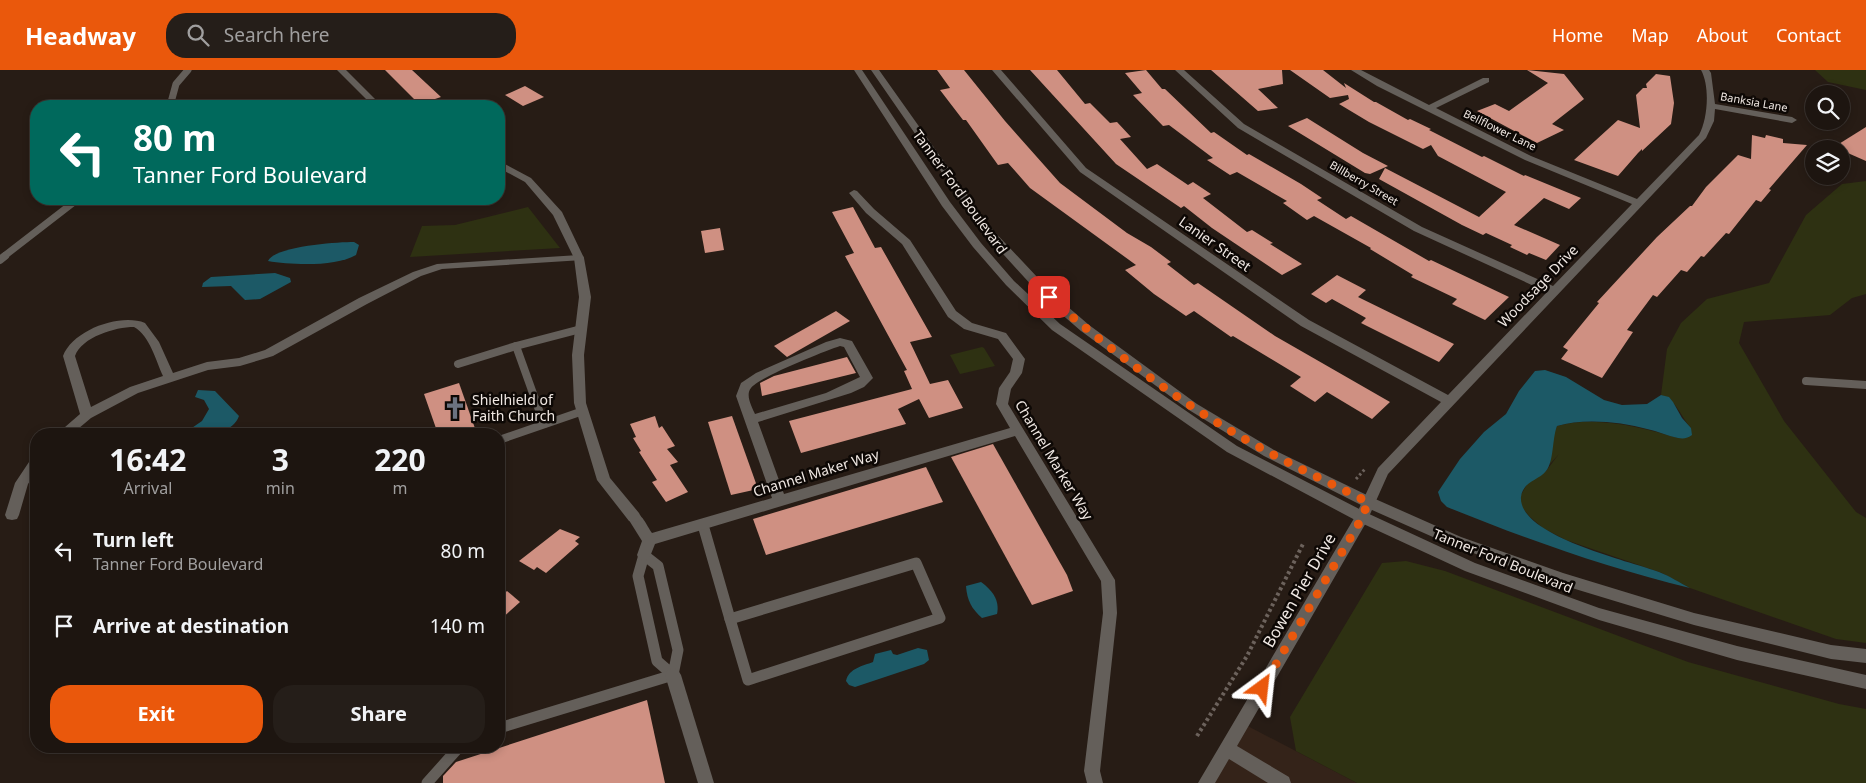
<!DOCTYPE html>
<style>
body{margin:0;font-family:"Noto Sans",sans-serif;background:#251e19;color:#f1f3f6;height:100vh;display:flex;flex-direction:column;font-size:19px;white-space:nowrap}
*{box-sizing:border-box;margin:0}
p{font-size:16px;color:#a09f9f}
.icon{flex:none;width:28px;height:28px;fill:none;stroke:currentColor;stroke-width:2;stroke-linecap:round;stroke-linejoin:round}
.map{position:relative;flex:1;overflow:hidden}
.sheet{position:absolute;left:30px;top:358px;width:475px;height:325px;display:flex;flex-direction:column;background:#1d1510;border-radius:20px;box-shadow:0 2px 8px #0003,0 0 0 1px #3b3430}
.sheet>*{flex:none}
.top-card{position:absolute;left:30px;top:30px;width:475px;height:105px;border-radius:20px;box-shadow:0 2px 8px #0003,0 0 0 1px #3b3430;background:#00695c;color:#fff;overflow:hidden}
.controls{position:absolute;left:1805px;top:15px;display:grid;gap:10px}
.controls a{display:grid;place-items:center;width:45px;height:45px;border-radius:50%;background:#1d1510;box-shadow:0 2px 8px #0003,0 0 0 1px #3b3430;font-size:25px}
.pin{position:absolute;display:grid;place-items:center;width:42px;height:42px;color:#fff;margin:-21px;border-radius:10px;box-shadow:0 2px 8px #0006}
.me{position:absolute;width:55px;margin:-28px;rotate:30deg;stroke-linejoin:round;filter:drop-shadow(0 0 4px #0008)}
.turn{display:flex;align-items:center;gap:18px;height:105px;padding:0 20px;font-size:22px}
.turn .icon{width:65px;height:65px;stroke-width:2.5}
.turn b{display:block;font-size:35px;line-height:42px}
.eta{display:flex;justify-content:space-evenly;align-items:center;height:85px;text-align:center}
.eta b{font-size:30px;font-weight:700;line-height:35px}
.cta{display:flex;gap:10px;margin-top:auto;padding:10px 20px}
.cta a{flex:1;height:58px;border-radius:20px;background:#ea580c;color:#fff;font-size:20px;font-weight:700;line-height:58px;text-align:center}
.cta a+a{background:#251e19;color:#f1f3f6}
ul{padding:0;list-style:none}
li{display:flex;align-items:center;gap:15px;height:75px;padding:0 20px}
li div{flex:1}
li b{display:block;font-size:19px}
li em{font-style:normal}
header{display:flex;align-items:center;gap:30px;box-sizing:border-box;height:70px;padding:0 25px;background:#ea580c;color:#fff}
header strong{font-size:24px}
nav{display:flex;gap:28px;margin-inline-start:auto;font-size:18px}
.search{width:350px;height:45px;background:#251e19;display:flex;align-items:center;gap:12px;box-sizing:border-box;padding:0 18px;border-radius:20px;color:#a09f9f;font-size:19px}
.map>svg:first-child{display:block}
.built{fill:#342319}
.green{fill:#2e3112}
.water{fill:#1c5966}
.building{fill:#cf9082}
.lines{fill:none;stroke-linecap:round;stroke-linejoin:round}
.path-far1{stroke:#6c625c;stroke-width:3;stroke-dasharray:2.5 2.5;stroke-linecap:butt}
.path{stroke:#6c625c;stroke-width:4;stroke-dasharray:3 3;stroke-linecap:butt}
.service-far2{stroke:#645f5a;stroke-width:7}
.service-far1{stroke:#645f5a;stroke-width:8}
.service{stroke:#645f5a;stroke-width:11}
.minor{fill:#645f5a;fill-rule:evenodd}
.tertiary{fill:#645f5a;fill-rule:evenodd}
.route{stroke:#ea580c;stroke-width:9;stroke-dasharray:0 16.2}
.labels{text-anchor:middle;stroke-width:5;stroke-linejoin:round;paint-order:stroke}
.far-street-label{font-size:11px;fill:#f0e8e3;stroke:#0d0805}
.street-label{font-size:14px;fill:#f0e8e3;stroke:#0d0805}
.poi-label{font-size:14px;fill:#f0e8e3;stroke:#0d0805;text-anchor:start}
.near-street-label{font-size:16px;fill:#f0e8e3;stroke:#0d0805}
</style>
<header>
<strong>Headway</strong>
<div class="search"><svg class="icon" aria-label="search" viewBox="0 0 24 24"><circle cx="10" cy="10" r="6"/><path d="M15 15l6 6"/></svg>Search here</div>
<nav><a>Home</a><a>Map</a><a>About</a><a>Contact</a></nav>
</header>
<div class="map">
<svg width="1866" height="713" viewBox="0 0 1866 713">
<rect width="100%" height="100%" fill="#271c15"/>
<!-- built -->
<path class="built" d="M1242 653 1357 713H1206Z"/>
<!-- green -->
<g class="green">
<path d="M1815 0H1866V20L1828 12Z"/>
<path d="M1866 111V224L1852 228 1830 245 1744 252 1739 273 1784 351 1856 442 1866 448V573L1836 569 1690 518 1662 503 1566 470 1543 458 1530 447 1521 436V425L1528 412 1546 401 1559 384 1550 394 1553 365 1557 356C1594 345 1642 357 1678 368L1691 358C1681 347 1676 329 1661 325L1667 279 1681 253 1707 229 1769 213 1806 145 1842 114Z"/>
<path d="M528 137 560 178 410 187 422 156 455 155Z"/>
<path d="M982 277 984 278 995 296 960 304 950 285Z"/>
<path d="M1406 491 1445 501 1688 592 1839 634 1866 639V713H1357L1296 681 1290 647 1382 493Z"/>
</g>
<!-- water -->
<g class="water">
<path d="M354 172 359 175 356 185C336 197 291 195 268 191 275 176 337 172 354 172Z"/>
<path d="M275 203 290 208 291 212 260 229 245 230 231 216 202 217 203 213 211 207Z"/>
<path d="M1545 300 1566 307 1604 330 1622 335 1647 334 1661 325 1669 327 1673 332 1682 348 1691 358 1692 365C1688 368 1684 369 1678 368 1667 366 1658 361 1647 359 1621 352 1584 348 1557 356 1552 369 1554 392 1546 401 1538 411 1523 411 1521 427 1518 466 1630 491 1659 502 1670 506 1680 513 1690 518 1607 498 1526 469 1447 437L1441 431 1438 422 1460 389 1484 362 1506 344 1519 321 1535 301Z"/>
<path d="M198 320 215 321 239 346C231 367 201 364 183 364L202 351 209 339 204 330 195 327Z"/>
<path d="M981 512C992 520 1000 530 997 544L982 548C972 539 967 531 966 516Z"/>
<path d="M918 578 927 580 929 590 924 594 855 617 849 615 846 611C849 598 863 596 873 592L875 584 891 580 893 584 897 585Z"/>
</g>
<!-- building -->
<g class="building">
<path d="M385 0H412L441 27 423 33 420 30 416 31Z"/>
<path d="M937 0H964L1005 51 1060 113 1127 163 1151 177 1171 192 1167 194 1194 215 1198 213 1275 266 1390 332 1372 349 1327 322 1315 332 1290 316 1301 307 1233 266 1231 267 1194 241 1186 246 1154 224 1125 200 1136 195 1030 118 1008 93 998 95 966 50H963L940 20 950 18Z"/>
<path d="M1030 0H1057L1085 34 1090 33 1110 53 1117 52 1131 67 1120 69 1147 99 1157 94 1188 115 1193 112 1211 124 1203 128 1247 162 1252 160 1273 173 1270 174 1302 194 1282 205 1212 158 1184 136 1181 138 1116 94Z"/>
<path d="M1146 0 1162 19H1165L1211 63 1214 62 1247 85 1249 84 1301 114 1322 128 1317 130 1346 149 1351 146 1429 191 1431 190 1509 227 1485 250 1452 234 1457 229 1411 207 1413 205 1370 179 1371 178 1314 146 1307 150 1283 133 1287 131 1237 102 1230 105 1207 90 1213 88 1169 55 1163 56 1133 25 1142 23 1125 3Z"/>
<path d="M1211 0H1282L1283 14 1258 19 1278 38 1258 41Z"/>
<path d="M1290 0H1323L1346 18 1344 13 1374 32H1376L1408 50 1410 49 1431 59 1429 60 1482 87 1484 86 1524 106 1525 105 1581 128 1569 139 1544 128 1514 155 1560 175 1546 190 1529 183 1527 185 1510 177 1512 175 1486 163 1483 165 1462 155 1379 109 1385 98 1479 147 1506 122 1438 86 1431 75 1423 79 1369 52 1339 34 1349 29 1348 25 1330 28Z"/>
<path d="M1527 0 1564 4 1584 29 1552 54 1564 60 1537 73 1477 41 1495 34 1509 41 1548 13Z"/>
<path d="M1656 4 1670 6 1674 33 1671 54 1642 81V79L1638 83 1618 106 1574 90 1618 50 1640 58 1636 25 1643 18H1647L1646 14Z"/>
<path d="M525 16 544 27 523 36 505 25Z"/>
<path d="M1307 48 1363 83 1388 96 1370 104 1365 103 1288 56Z"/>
<path d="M1866 57V91L1834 77Z"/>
<path d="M1752 65 1765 68 1766 65 1783 69V73L1807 75 1769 119 1771 120 1761 132 1756 130 1729 164 1726 163 1704 187 1701 186 1687 202 1681 200 1657 227 1653 225 1627 260 1633 262 1602 308 1561 289 1568 280 1563 277 1599 233 1597 232 1657 167 1690 136H1692L1706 117 1738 85 1751 89Z"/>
<path d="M853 137 875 178 881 177 932 267 910 272 930 314 948 310 963 338 929 348 919 329 898 339 906 354 801 383 789 351 912 319 904 301 907 300 845 186 854 183 832 142Z"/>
<path d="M720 158 724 180 705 183 701 161Z"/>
<path d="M1337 205 1366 220 1358 227 1454 274 1439 292 1361 253 1366 248 1332 229 1326 233 1311 224Z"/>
<path d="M836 241 850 251 787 287 774 276Z"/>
<path d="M847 287 856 303 762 326 760 313 774 306Z"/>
<path d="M459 313 477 364H438L424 324Z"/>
<path d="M655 346 659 358 662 356 675 376 667 379 678 392 670 395 688 422 666 432 652 412 657 410 639 382 641 381 633 368 636 367 630 354Z"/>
<path d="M732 346 758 419 731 425 708 352Z"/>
<path d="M993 374 1067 505 1073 521 1032 535 951 387Z"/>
<path d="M926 397 943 432 766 485 753 449Z"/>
<path d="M560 459 580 467 575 471 579 474 546 503 537 497 534 500 519 491Z"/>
<path d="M507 521 520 532 499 551V528Z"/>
<path d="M647 630 665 713H443V706L456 692Z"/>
</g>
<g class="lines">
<!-- path-far1 -->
<path class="path-far1" d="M1356 409 1365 399"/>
<!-- path -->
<path class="path" d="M1197 666 1247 586 1304 472"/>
<!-- service-far2 -->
<g class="service-far2">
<path d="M170 36 176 14 188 0"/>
<path d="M3 187 78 129"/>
</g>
<!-- service-far1 -->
<g class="service-far1">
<path d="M0 190 5 186"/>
<path d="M458 294 516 276"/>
<path d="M1806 311 1866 315"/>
<path d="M544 354 516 276 581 259"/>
<path d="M499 370 583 341"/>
</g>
<!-- service -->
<g class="service">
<path d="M703 455 730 549"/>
<path d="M644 485 658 496 678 580 673 605 657 591 638 506Z"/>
<path d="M916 493 940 548 748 610 730 549Z"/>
<path d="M499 658 673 605"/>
<path d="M427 713 460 676"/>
</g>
<!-- minor -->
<g class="minor">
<path d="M992 0H1001L1086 98 1309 250 1448 325 1547 222 1414 161 1238 58 1175 0H1184L1244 54 1422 157 1553 216 1632 134 1525 90 1377 16 1351 0H1361L1429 35 1483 8H1489V12L1436 38 1531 86 1637 129 1699 65C1708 48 1710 16 1701 0H1709L1711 3 1715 34 1792 47 1797 50 1792 53 1715 39 1714 51 1706 68 1388 404 1367 451 1237 676 1289 707 1291 713H1268L1229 689 1215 713H1198L1356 445 1378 398 1441 332 1301 256 1080 102Z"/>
<path d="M854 120 857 121 874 139 910 170 956 241 972 253 1006 263 1025 289 1022 303 1011 319 1008 334 1115 510 1117 543 1100 701 1103 713H1087L1084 701 1103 543 1101 511 1015 366 655 474 649 489 644 491 639 489 637 485 642 471 627 447 629 443C641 439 646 455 652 463L772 428 736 326 741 313 756 303 826 272 840 268 852 271 873 308 864 317 851 323 758 352 784 424 1010 358 996 334 999 318 1010 302 1013 289 998 269 964 259 948 247 902 174 866 143 849 123ZM840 276 844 277 860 307 826 323 755 344C752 337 745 325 751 318 759 307 825 281 840 276Z"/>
<path d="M579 185 583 186 584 188 583 190 442 199 421 206 367 234 273 286 240 296 208 300 138 323 91 348 72 364H57L80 344 63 286C73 260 120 243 145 253L159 272 173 303 207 292 239 288 265 280 359 228 413 202 437 194ZM134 257C150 266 156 291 163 306L130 317 91 337 75 286C82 267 115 257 134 257Z"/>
<path d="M36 387V402L28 414 19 445 17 449 12 450 7 449 5 445 15 413 31 389Z"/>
<path d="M673 598 678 600 681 605 714 713H698L665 605 668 600Z"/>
</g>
<!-- tertiary -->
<g class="tertiary">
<path d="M337 0H346L382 36H373Z"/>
<path d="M854 0H862L950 132 981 173 1014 211 1060 254 1237 376 1367 443 1475 493 1599 538 1737 576 1866 605V619L1737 590 1599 550 1465 501 1357 451 1227 382 1052 260 1006 215 973 177 942 136Z"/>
<path d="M871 0H879L991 158 1053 224 1089 255 1197 334 1274 380 1373 428 1461 467 1563 503 1694 543 1831 575 1866 579V593L1831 589 1694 555 1562 515 1451 475 1363 436 1264 386 1189 340 1081 261 1045 230 983 162Z"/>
<path d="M499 91 531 108 562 142 584 188 591 227 584 285 586 333 610 408 639 443 641 447 639 451 634 452 629 451 597 410 574 333 572 285 579 227 574 188 553 145 525 112 499 98Z"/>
</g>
</g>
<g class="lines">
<!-- route -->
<path class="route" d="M1049 227C1117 286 1191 341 1270 383 1302 400 1336 416 1368 432L1362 448 1262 618"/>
</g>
<!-- icons -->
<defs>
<symbol id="church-bare" viewBox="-9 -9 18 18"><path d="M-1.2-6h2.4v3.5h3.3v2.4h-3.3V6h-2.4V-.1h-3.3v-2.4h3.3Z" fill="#6b7280" stroke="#0d0805" stroke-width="2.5" paint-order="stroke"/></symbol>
</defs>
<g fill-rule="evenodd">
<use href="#church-bare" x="439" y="322" width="32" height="32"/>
</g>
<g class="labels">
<!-- far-street labels -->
<g class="far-street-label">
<text transform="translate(1754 32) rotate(10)" y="4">Banksia Lane</text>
<text transform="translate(1500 60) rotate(26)" y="4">Bellflower Lane</text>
<text transform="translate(1364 113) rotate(30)" y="4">Billberry Street</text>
</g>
<!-- street labels -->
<g class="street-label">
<text transform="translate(960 122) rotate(54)" y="5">Tanner Ford Boulevard</text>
<text transform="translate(1215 174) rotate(35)" y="5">Lanier Street</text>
<text transform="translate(1538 216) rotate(-46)" y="5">Woodsage Drive</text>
<text transform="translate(1054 390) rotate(59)" y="5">Channel Marker Way</text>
<text transform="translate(816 403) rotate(-17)" y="5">Channel Maker Way</text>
<text transform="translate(1503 491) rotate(22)" y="5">Tanner Ford Boulevard</text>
</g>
<!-- poi labels -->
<g class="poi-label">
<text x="472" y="335">Shielhield of<tspan x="472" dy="16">Faith Church</tspan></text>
</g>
<!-- near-street labels -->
<g class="near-street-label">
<text transform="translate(1299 520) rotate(-60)" y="6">Bowen Pier Drive</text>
</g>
</g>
</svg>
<div class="controls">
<a><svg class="icon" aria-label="search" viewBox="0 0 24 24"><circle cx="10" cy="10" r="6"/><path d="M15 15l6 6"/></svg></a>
<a><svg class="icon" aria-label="layers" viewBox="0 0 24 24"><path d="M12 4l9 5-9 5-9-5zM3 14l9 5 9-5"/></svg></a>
</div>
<div class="pin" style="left:1049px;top:227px;background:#d93025"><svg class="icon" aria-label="arrive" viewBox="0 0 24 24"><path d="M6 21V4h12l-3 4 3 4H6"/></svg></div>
<svg class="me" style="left:1262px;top:618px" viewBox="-20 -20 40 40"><path d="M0-17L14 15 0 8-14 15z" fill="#ea580c" stroke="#fff" stroke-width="4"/></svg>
<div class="top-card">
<div class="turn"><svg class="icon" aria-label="left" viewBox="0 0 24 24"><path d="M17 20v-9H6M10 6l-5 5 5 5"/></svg><div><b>80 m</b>Tanner Ford Boulevard</div></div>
</div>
<section class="sheet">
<div class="eta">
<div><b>16:42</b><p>Arrival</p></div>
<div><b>3</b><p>min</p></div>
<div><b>220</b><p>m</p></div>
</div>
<ul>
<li><svg class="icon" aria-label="left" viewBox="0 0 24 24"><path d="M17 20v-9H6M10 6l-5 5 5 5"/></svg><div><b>Turn left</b><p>Tanner Ford Boulevard</p></div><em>80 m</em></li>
<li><svg class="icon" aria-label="arrive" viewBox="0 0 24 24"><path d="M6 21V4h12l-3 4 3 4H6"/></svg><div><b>Arrive at destination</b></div><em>140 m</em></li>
</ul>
<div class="cta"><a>Exit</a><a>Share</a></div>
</section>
</div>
